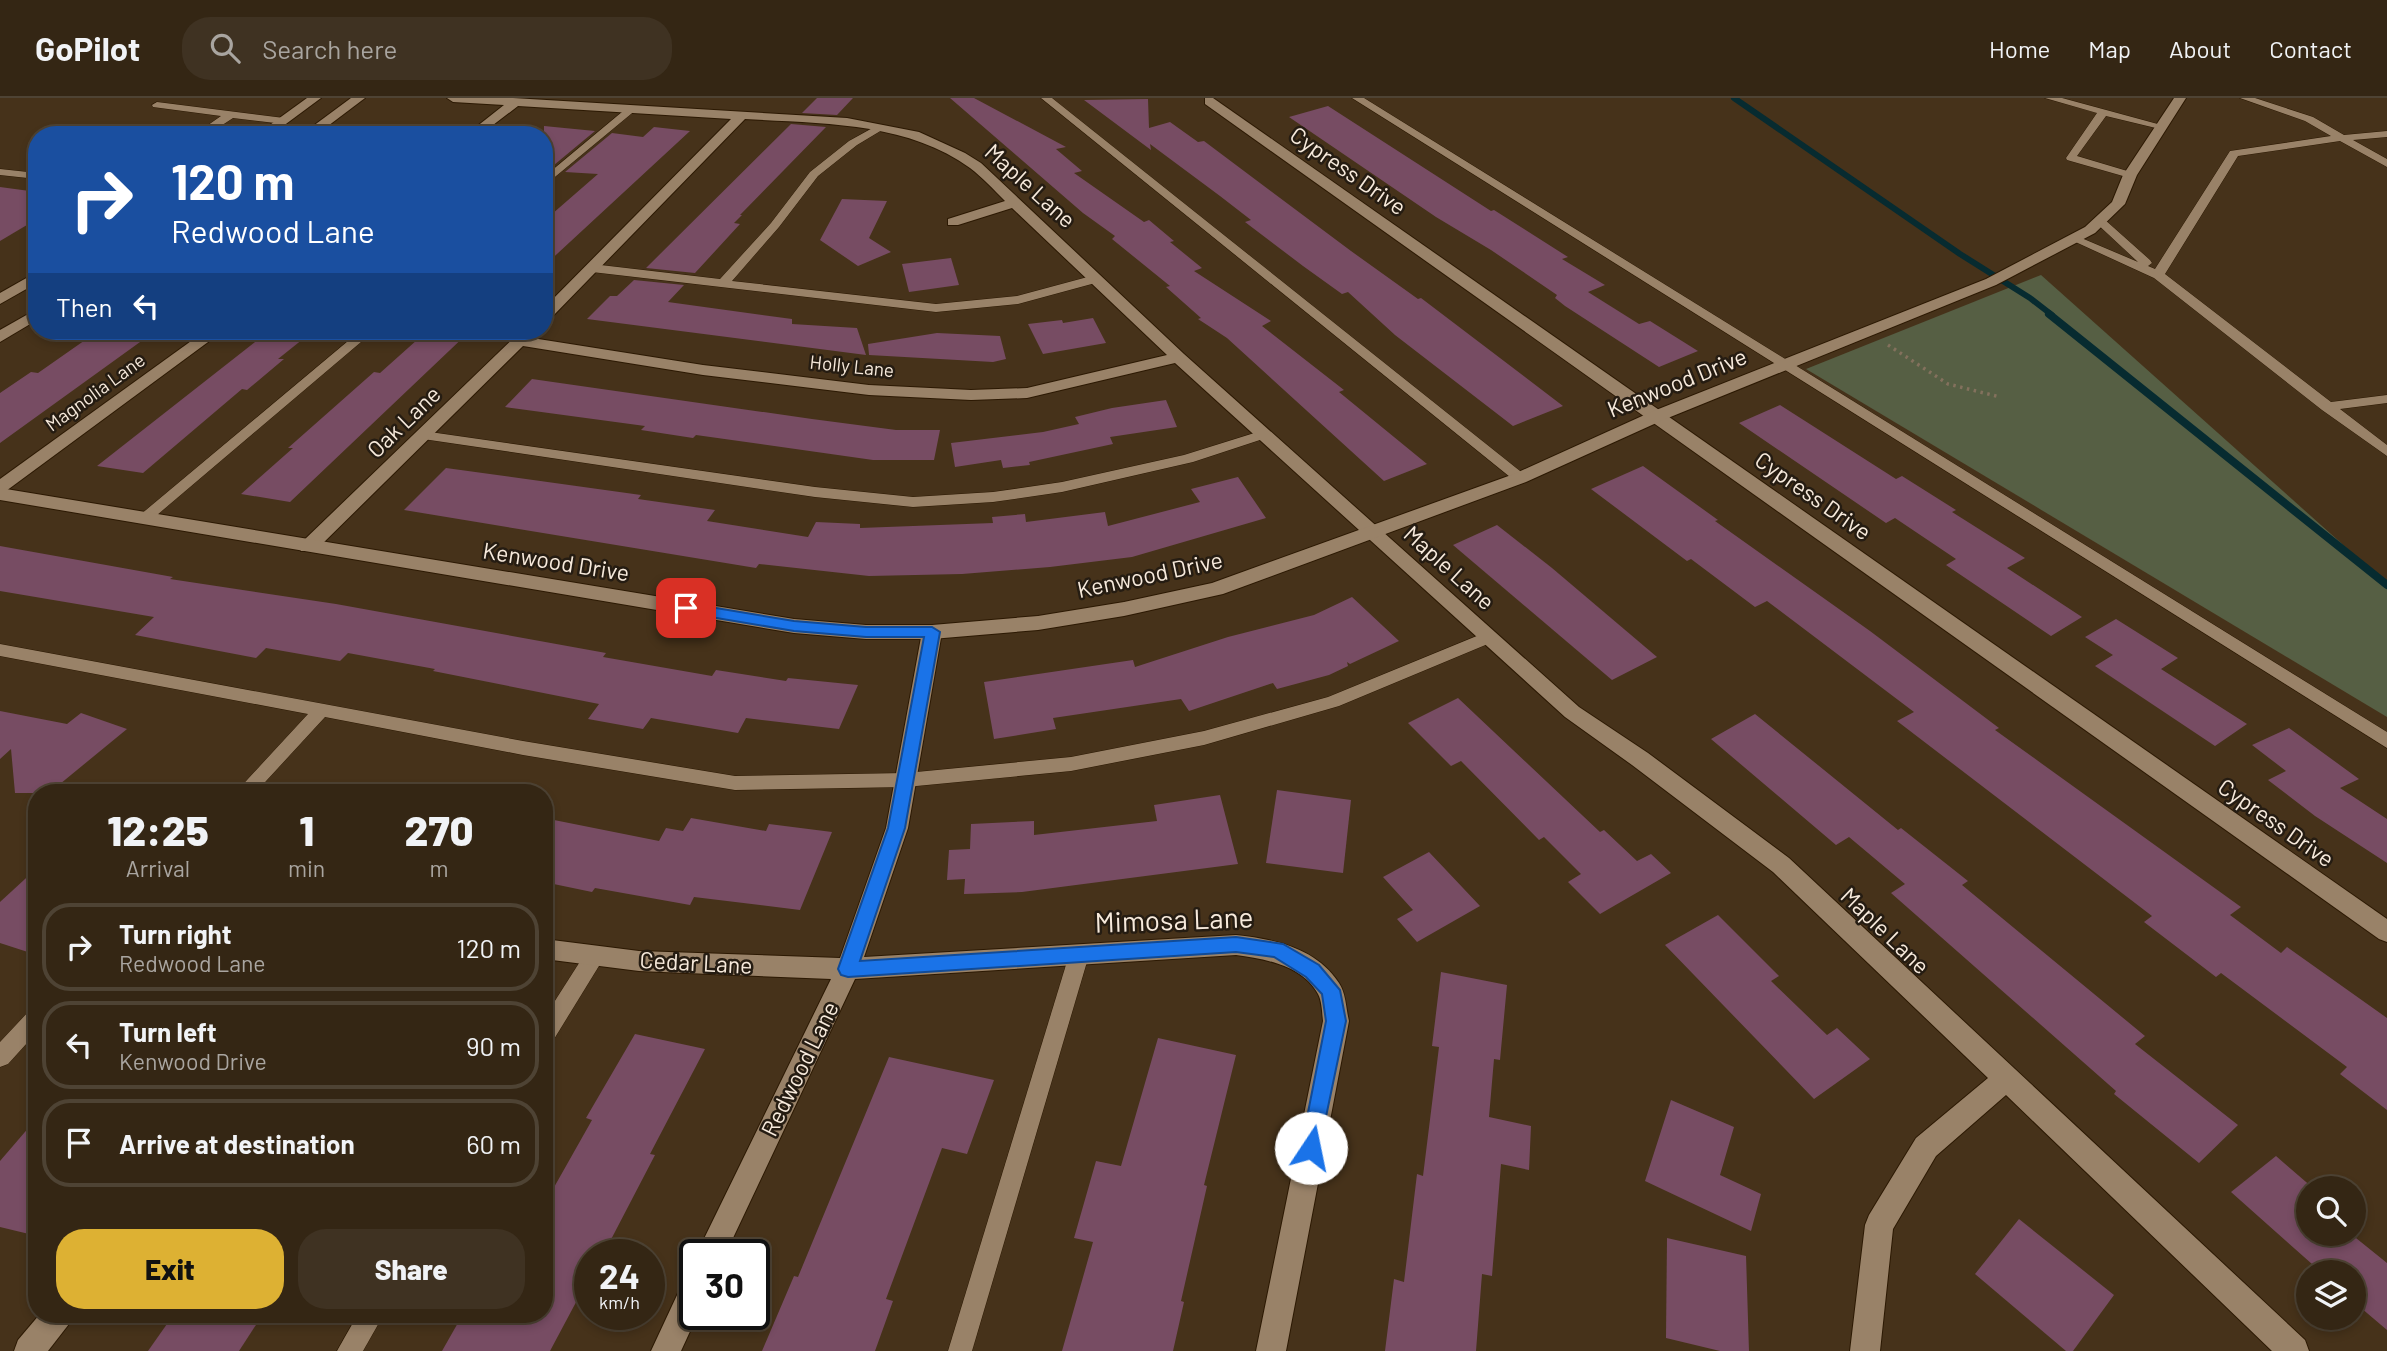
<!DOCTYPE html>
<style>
body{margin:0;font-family:Barlow,sans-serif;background:#3f3222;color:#f1f3f6;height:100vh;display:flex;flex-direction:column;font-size:26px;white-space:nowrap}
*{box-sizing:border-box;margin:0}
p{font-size:23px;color:#a9a5a0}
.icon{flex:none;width:38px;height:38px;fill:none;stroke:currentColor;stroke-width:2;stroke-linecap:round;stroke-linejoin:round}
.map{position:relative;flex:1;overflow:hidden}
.drawer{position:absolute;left:28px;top:686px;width:525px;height:539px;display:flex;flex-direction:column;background:#342614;border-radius:28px;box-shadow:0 4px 10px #0003,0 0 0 2px #4e4334}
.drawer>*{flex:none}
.guide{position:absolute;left:28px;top:28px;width:525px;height:214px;border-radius:28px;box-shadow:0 4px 10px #0003,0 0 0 2px #4e4334;background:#1a4fa0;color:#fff;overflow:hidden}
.tools{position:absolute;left:2296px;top:1078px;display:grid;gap:14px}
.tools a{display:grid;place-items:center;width:70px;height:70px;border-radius:50%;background:#342614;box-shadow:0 4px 10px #0003,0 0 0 2px #4e4334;font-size:35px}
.speed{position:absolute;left:574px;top:1141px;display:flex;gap:14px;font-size:35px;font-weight:700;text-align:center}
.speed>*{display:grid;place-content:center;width:91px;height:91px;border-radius:50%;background:#342614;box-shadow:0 4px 10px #0003,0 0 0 2px #4e4334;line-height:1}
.speed small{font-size:18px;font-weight:400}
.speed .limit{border:4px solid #111;border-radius:10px;background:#fff;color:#111}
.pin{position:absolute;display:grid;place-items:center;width:60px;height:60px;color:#fff;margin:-30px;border-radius:14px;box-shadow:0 4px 10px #0006}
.me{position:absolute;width:77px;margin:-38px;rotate:11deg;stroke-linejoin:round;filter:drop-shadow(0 0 5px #0008)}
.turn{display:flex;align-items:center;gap:24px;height:147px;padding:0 28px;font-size:32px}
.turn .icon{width:91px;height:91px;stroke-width:2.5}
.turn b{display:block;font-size:49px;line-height:60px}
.then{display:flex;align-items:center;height:66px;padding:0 28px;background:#0003;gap:14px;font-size:26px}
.eta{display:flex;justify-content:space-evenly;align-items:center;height:119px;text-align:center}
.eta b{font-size:42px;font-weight:800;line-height:49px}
.action{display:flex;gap:14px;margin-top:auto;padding:14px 28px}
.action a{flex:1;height:80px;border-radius:28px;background:#ddb133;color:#111;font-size:28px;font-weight:800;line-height:80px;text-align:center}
.action a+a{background:#3f3222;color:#f1f3f6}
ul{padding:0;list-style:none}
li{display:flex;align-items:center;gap:21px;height:88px;margin:0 14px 10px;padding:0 14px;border:4px solid #4e4334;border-radius:28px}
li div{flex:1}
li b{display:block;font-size:26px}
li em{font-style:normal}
header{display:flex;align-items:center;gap:42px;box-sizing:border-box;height:98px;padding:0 35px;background:#342614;border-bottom:2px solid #4e4334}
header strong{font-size:33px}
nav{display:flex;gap:38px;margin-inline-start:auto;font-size:24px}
.search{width:490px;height:63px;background:#3f3222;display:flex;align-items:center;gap:18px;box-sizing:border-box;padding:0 24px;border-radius:28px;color:#a9a5a0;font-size:26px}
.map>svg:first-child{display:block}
.green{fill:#565f44}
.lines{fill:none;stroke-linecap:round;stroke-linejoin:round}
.stream-far1{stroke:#072b30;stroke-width:6}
.stream{stroke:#072b30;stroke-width:8}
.building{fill:#774c63}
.lane-casing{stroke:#2c1903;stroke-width:1}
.street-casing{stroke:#2c1903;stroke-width:2}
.secondary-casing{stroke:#2c1903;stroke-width:2}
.path{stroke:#83715d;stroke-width:3.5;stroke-dasharray:2.5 4.5;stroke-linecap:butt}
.lane{fill:#998268;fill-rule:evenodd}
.street{fill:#998268;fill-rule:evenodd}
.secondary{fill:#998268;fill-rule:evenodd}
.route{fill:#1a73e8;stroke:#114b97;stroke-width:2}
.labels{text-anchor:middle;stroke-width:5;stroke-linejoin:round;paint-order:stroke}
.far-street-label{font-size:19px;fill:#f7eadc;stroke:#251c12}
.street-label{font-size:23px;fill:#f7eadc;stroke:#251c12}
.near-street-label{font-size:28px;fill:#f7eadc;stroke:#251c12}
</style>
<header>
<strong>GoPilot</strong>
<div class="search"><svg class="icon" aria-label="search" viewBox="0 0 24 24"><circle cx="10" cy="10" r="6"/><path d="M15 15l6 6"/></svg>Search here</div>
<nav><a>Home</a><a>Map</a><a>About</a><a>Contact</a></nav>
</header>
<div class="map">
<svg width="2387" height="1253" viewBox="0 0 2387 1253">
<rect width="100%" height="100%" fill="#46321a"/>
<!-- green -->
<path class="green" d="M2041 177 2387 486V619L1806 271Z"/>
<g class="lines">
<!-- stream-far1 -->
<path class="stream-far1" d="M1734 0 1960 156 2030 200 2052 217"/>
<!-- stream -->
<path class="stream" d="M2049 216 2387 487"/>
</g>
<!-- building -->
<g class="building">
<path d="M817 0H853L837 17 802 15Z"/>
<path d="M950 0H974L1066 49 1056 51 1082 73 1074 75 1144 124 1149 122 1174 143 1170 144 1202 170 1194 173 1271 223 1262 228 1344 292 1339 294 1427 366 1384 383 1227 240 1198 221 1201 220 1166 189 1170 188 1112 141 1115 138 1083 115Z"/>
<path d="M1148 1 1149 30 1170 24 1198 44 1204 43 1351 153 1418 201 1421 200 1563 308 1513 328 1395 237 1348 194 1342 196 1303 168 1245 124 1251 122 1220 98 1150 46 1151 52 1084 2Z"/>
<path d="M1328 8 1491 113 1494 112 1568 159 1562 161 1605 187 1588 194 1639 226 1650 223 1698 253 1659 269 1565 208 1555 200 1557 197 1491 152 1436 119 1289 19Z"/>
<path d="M791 26 826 29 740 117H742L734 125 740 126 695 175 646 170Z"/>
<path d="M544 28 595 33 548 72H544Z"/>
<path d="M654 29 690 33 544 168V123L598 76 565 74 612 35 643 39Z"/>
<path d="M0 89 37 94V121L0 143Z"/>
<path d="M842 101 887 103 869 140 891 154 858 168 820 142Z"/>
<path d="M951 160 959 187 909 194 902 166Z"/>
<path d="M634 182 684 187 668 204 792 221V226L857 230 866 257 587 221 610 198H617Z"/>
<path d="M1093 220 1106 245 1043 256 1028 226 1062 222 1063 225Z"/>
<path d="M98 233 147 239 0 345V295L31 274 38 275Z"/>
<path d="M269 233H313L278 261H284L247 292 242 291 143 375 97 368Z"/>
<path d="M427 233H470L290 404 241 396 293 350H288L374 274 380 275Z"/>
<path d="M937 235 1000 238 1006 261 993 264 869 257 868 246Z"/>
<path d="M532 281 812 321 896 332H940L934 362H873L696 337 693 340 641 332 645 328 505 309Z"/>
<path d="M1166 302 1177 329 1110 339 1113 346 1029 364 1030 367 1003 370 1001 362 955 369 951 345 1043 334 1079 326 1075 319 1112 310Z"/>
<path d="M1780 307 1896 381 1902 378 1956 412 1952 414 2025 460 2007 470 2082 519 2051 538 1946 467 1956 461 1895 420 1886 425 1739 325Z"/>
<path d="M1643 368 1718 422 1715 423 1870 533 1999 630 1995 632 2241 809 2230 817 2281 855 2287 849 2387 920V1012L2340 976 2347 969 2221 875 2216 879 2144 824 2152 818 1897 623 1914 614 1767 503 1755 509 1691 461 1687 463 1591 391Z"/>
<path d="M446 370 641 397 638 401 715 412 707 423 808 439 816 424 860 426V430L993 425 992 419 1025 416 1026 424 1105 414 1108 428 1200 404 1191 391 1238 379 1266 420 1132 459 1050 469 962 476 869 478 759 466 756 470 404 412Z"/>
<path d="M1497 427 1552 470 1657 559 1612 582 1453 447Z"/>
<path d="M0 448 173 479 170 481 336 506 606 555 603 559 712 578 716 572 786 583 788 580 858 587 839 631 746 620 738 635 651 620 643 631 588 621 599 606 433 573 435 571 348 555 340 563 266 550 256 560 135 537 154 519 0 493Z"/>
<path d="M1352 499 1399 543 1350 566 1347 564 1348 568 1329 577 1277 591 1273 585 1189 613 1181 601 1053 620 1056 631 994 641 984 584 1133 562 1135 569 1228 539 1314 517Z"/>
<path d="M2116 521 2178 560 2161 571 2247 626 2215 648 2095 568 2113 557 2085 539Z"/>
<path d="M1458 600 1600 734 1604 732 1637 763 1651 756 1671 775 1600 816 1568 784 1581 776 1544 739 1539 742 1461 663 1451 668 1408 625Z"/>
<path d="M0 613 67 626 81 615 127 631 49 695H15L11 651 0 661Z"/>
<path d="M1755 616 1898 732 1901 730 1968 783 1962 787 2145 938 2135 946 2238 1027 2199 1065 2114 996 2116 993 1891 795 1905 786 1849 739 1836 747 1711 641Z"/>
<path d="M2289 630 2359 681 2340 690 2387 721V765L2315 718 2268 682 2286 673 2252 647Z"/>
<path d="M1277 692 1351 702 1343 775 1266 765Z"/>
<path d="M1220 697 1238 766 1022 794 964 796 965 781 947 782 949 752 970 751 971 726 1034 723V737L1157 723 1154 707Z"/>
<path d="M544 720 659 743 666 730 683 733 691 720 766 733 769 726 832 734 800 812 694 799 690 807 595 790 592 794 544 784Z"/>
<path d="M1429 754 1480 808 1417 844 1397 821 1413 812 1383 779Z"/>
<path d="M37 770V857L0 845V804Z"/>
<path d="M1718 817 1779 878 1771 883 1827 937 1837 930 1870 961 1814 1001 1665 847Z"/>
<path d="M1441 874 1507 887 1500 962 1494 961 1489 1019 1531 1028 1529 1072 1501 1066 1492 1178 1482 1176 1476 1253H1385L1394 1181 1404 1184 1417 1076 1423 1078 1439 949 1432 948Z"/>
<path d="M635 936 705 951 650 1056 655 1057 605 1153 601 1157H590V1178L550 1253H442L463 1216H544V1107L592 1022 586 1020Z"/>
<path d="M1158 940 1236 957 1204 1087 1207 1088 1181 1203 1184 1204 1173 1253H1062L1093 1144 1074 1140 1096 1063 1121 1068Z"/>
<path d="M889 959 994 982 967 1056 942 1050 886 1201 893 1203 875 1253H762L794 1178 798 1179Z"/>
<path d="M1671 1002 1734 1029 1720 1077 1761 1096 1751 1133 1645 1083Z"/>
<path d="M37 1020V1127L29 1136 0 1129V1063Z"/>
<path d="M2276 1058 2313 1090H2308V1136H2351L2387 1165V1232L2354 1204V1174H2321L2231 1094Z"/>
<path d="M2019 1121 2114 1197 2073 1253H2066L1975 1176Z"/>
<path d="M1667 1140 1746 1158 1749 1253H1720L1666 1240Z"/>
<path d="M174 1216H263L239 1253H148Z"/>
</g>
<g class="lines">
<defs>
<g id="lane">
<path d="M1041 0H1052L1525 377 1527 380 1525 383H1515Z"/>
<path d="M1352 0H1364L2387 634V650Z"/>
<path d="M2045 0H2062L2165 28 2160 31 2106 18 2077 58 2134 75V79L2130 80 2067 62 2066 60 2097 15Z"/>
<path d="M2240 0H2255L2313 19 2344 37 2387 33V39L2353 42 2387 61V69L2340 43 2238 58 2165 176 2331 304 2387 297V305L2340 311 2387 347V358L2322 312 2154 180 2069 141 2079 139 2138 164 2094 123 2104 121 2150 162 2152 165 2148 168 2155 171 2230 53 2331 38 2305 23Z"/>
<path d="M157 4 284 20 289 23 284 26 233 20 207 37H194L221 18 153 9 152 7Z"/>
<path d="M628 9 637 11 544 88V79Z"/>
<path d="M878 27 887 29 857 47 818 78 779 129 732 183 936 206 1017 198 1095 177 1099 178V184L1018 206 936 214 592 174 586 170 592 166 720 181 771 125 810 74 849 43Z"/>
<path d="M0 71 37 75V81L0 77Z"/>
<path d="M360 233H374L150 423H140L137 420 140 417Z"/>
<path d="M1264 332 1269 333V339L1193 364 1062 394 993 404 913 409 815 399 423 341 416 337 423 333 815 389 913 399 993 394 1062 384 1184 357Z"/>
<path d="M1489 533 1495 535 1497 539 1495 543 1339 608 1204 647 1071 673 906 689 735 692 523 657 325 619 255 695H235L308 616 0 558V546L523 643 735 678 906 675 1071 659 1204 633 1328 599Z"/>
<path d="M595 848 602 851 605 857 602 863 551 946 544 948V920L588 851Z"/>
<path d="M1079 848 1086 851 1089 857 972 1253H948L1069 857 1072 851Z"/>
<path d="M37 910V934L8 966 0 969V944L30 912Z"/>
<path d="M358 1216H384L363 1253H337Z"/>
</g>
<g id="street">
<path d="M447 0H513L847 20 919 34 965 55 981 65 1184 256 1579 609 1648 655 1789 760 2305 1242 2309 1253H2272L2006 997 1936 1058 1893 1131 1880 1253H1850L1865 1127 1869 1117 1916 1040 1988 980 1773 774 1632 667 1565 619 1175 265 1027 300 971 302 869 297 703 277 523 248 315 453H301L299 449 301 445 521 233H536L532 240 703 267 869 287 971 292 1027 290 1167 257 1012 110 958 127H948V121L1005 103C994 92 982 79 970 70 905 23 820 26 745 21L549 222 544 224V210L731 21 518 8 480 37H466L504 7 453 4Z"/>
<path d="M1205 0H1213L2387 821V844L2379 841 1205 6Z"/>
<path d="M205 233H223L6 393 0 395V381Z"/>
<path d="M932 527 939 529 942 534 908 730 864 859 1236 837C1274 841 1316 850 1339 885 1346 895 1346 911 1349 923L1286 1253H1256L1323 923C1322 915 1322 903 1318 896 1302 867 1265 861 1236 857L855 881 725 1157H696L831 881 639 873 544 861V841L639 853 840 860 886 730 922 534 925 529Z"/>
<path d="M695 1176V1216H698L681 1253H651L685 1180Z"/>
<path d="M40 1216H74L69 1226 48 1253H14L18 1242Z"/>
</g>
<g id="secondary">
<path d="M307 0H321L271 37H256Z"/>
<path d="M351 0H365L316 37H301Z"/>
<path d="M2174 0H2186L2137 77 2125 106 2095 135 1996 187 1663 322 1526 384 1223 496 1124 518 1038 532 932 541H866L794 535 0 402V390L794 521 866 527H932L1038 518 1124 504 1212 485 1514 376 1651 314 1986 181 2085 129 2112 104 2123 77Z"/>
<path d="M37 174V185L0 206V195Z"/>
<path d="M37 211V222L0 244V232Z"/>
</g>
</defs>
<!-- lane casing -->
<use href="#lane" class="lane-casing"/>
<!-- street casing -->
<use href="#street" class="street-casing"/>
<!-- secondary casing -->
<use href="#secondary" class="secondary-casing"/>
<!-- path -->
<path class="path" d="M1888 247 1948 286 2000 299"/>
<!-- lane -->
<use href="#lane" class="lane"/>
<!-- street -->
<use href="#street" class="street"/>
<!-- secondary -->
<use href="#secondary" class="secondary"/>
</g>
<!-- route -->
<path class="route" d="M686 505 794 523 866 529H932L940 534 905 730 860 863 1236 839 1283 846 1319 867 1340 892 1346 923 1318 1057 1311 1059 1304 1057 1301 1050 1326 923 1322 896 1306 879 1274 859 1236 854 848 879 841 877 838 871 888 730 924 539H866L794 533 681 514 678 510Z"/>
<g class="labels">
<!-- far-street labels -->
<g class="far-street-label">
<text transform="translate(852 268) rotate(6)" y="7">Holly Lane</text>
<text transform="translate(95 294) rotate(-36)" y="7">Magnolia Lane</text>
</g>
<!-- street labels -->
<g class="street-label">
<text transform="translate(1348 73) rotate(35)" y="8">Cypress Drive</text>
<text transform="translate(1030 88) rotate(42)" y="8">Maple Lane</text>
<text transform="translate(1677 285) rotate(-22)" y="8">Kenwood Drive</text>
<text transform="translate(404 324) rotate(-44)" y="8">Oak Lane</text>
<text transform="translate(1813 398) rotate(35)" y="8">Cypress Drive</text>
<text transform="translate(556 464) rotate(9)" y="8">Kenwood Drive</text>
<text transform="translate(1449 470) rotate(42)" y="8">Maple Lane</text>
<text transform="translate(1150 477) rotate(-12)" y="8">Kenwood Drive</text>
<text transform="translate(2276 725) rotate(35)" y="8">Cypress Drive</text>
<text transform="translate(1885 833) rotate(44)" y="8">Maple Lane</text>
<text transform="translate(696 865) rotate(3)" y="8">Cedar Lane</text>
<text transform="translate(800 971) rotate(-64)" y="8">Redwood Lane</text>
</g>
<!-- near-street labels -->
<g class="near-street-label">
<text transform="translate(1174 822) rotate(-2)" y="10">Mimosa Lane</text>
</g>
</g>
</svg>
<div class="tools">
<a><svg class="icon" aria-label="search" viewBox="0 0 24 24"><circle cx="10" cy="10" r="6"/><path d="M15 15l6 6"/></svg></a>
<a><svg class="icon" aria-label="layers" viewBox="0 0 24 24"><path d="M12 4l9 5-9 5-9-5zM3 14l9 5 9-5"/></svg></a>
</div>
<div class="speed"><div>24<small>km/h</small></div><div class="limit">30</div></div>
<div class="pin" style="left:686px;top:510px;background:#d93025"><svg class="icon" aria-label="arrive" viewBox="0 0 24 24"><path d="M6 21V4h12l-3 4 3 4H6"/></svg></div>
<svg class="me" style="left:1311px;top:1050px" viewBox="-20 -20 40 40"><circle r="19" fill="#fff"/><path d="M0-13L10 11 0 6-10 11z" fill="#1a73e8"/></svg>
<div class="guide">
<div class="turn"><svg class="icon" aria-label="right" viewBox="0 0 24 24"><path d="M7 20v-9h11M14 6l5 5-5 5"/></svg><div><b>120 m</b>Redwood Lane</div></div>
<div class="then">Then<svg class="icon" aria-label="left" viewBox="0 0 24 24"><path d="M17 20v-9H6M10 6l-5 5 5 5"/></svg></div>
</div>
<section class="drawer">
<div class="eta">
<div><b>12:25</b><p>Arrival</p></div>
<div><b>1</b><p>min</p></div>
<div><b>270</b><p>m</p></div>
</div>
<ul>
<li><svg class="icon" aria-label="right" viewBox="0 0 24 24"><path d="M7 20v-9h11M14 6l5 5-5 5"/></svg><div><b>Turn right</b><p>Redwood Lane</p></div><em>120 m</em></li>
<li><svg class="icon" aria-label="left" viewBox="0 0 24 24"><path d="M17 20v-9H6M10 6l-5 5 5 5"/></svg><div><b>Turn left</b><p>Kenwood Drive</p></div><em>90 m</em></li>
<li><svg class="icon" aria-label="arrive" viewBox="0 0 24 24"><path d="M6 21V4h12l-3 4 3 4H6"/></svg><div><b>Arrive at destination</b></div><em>60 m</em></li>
</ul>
<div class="action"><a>Exit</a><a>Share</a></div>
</section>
</div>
